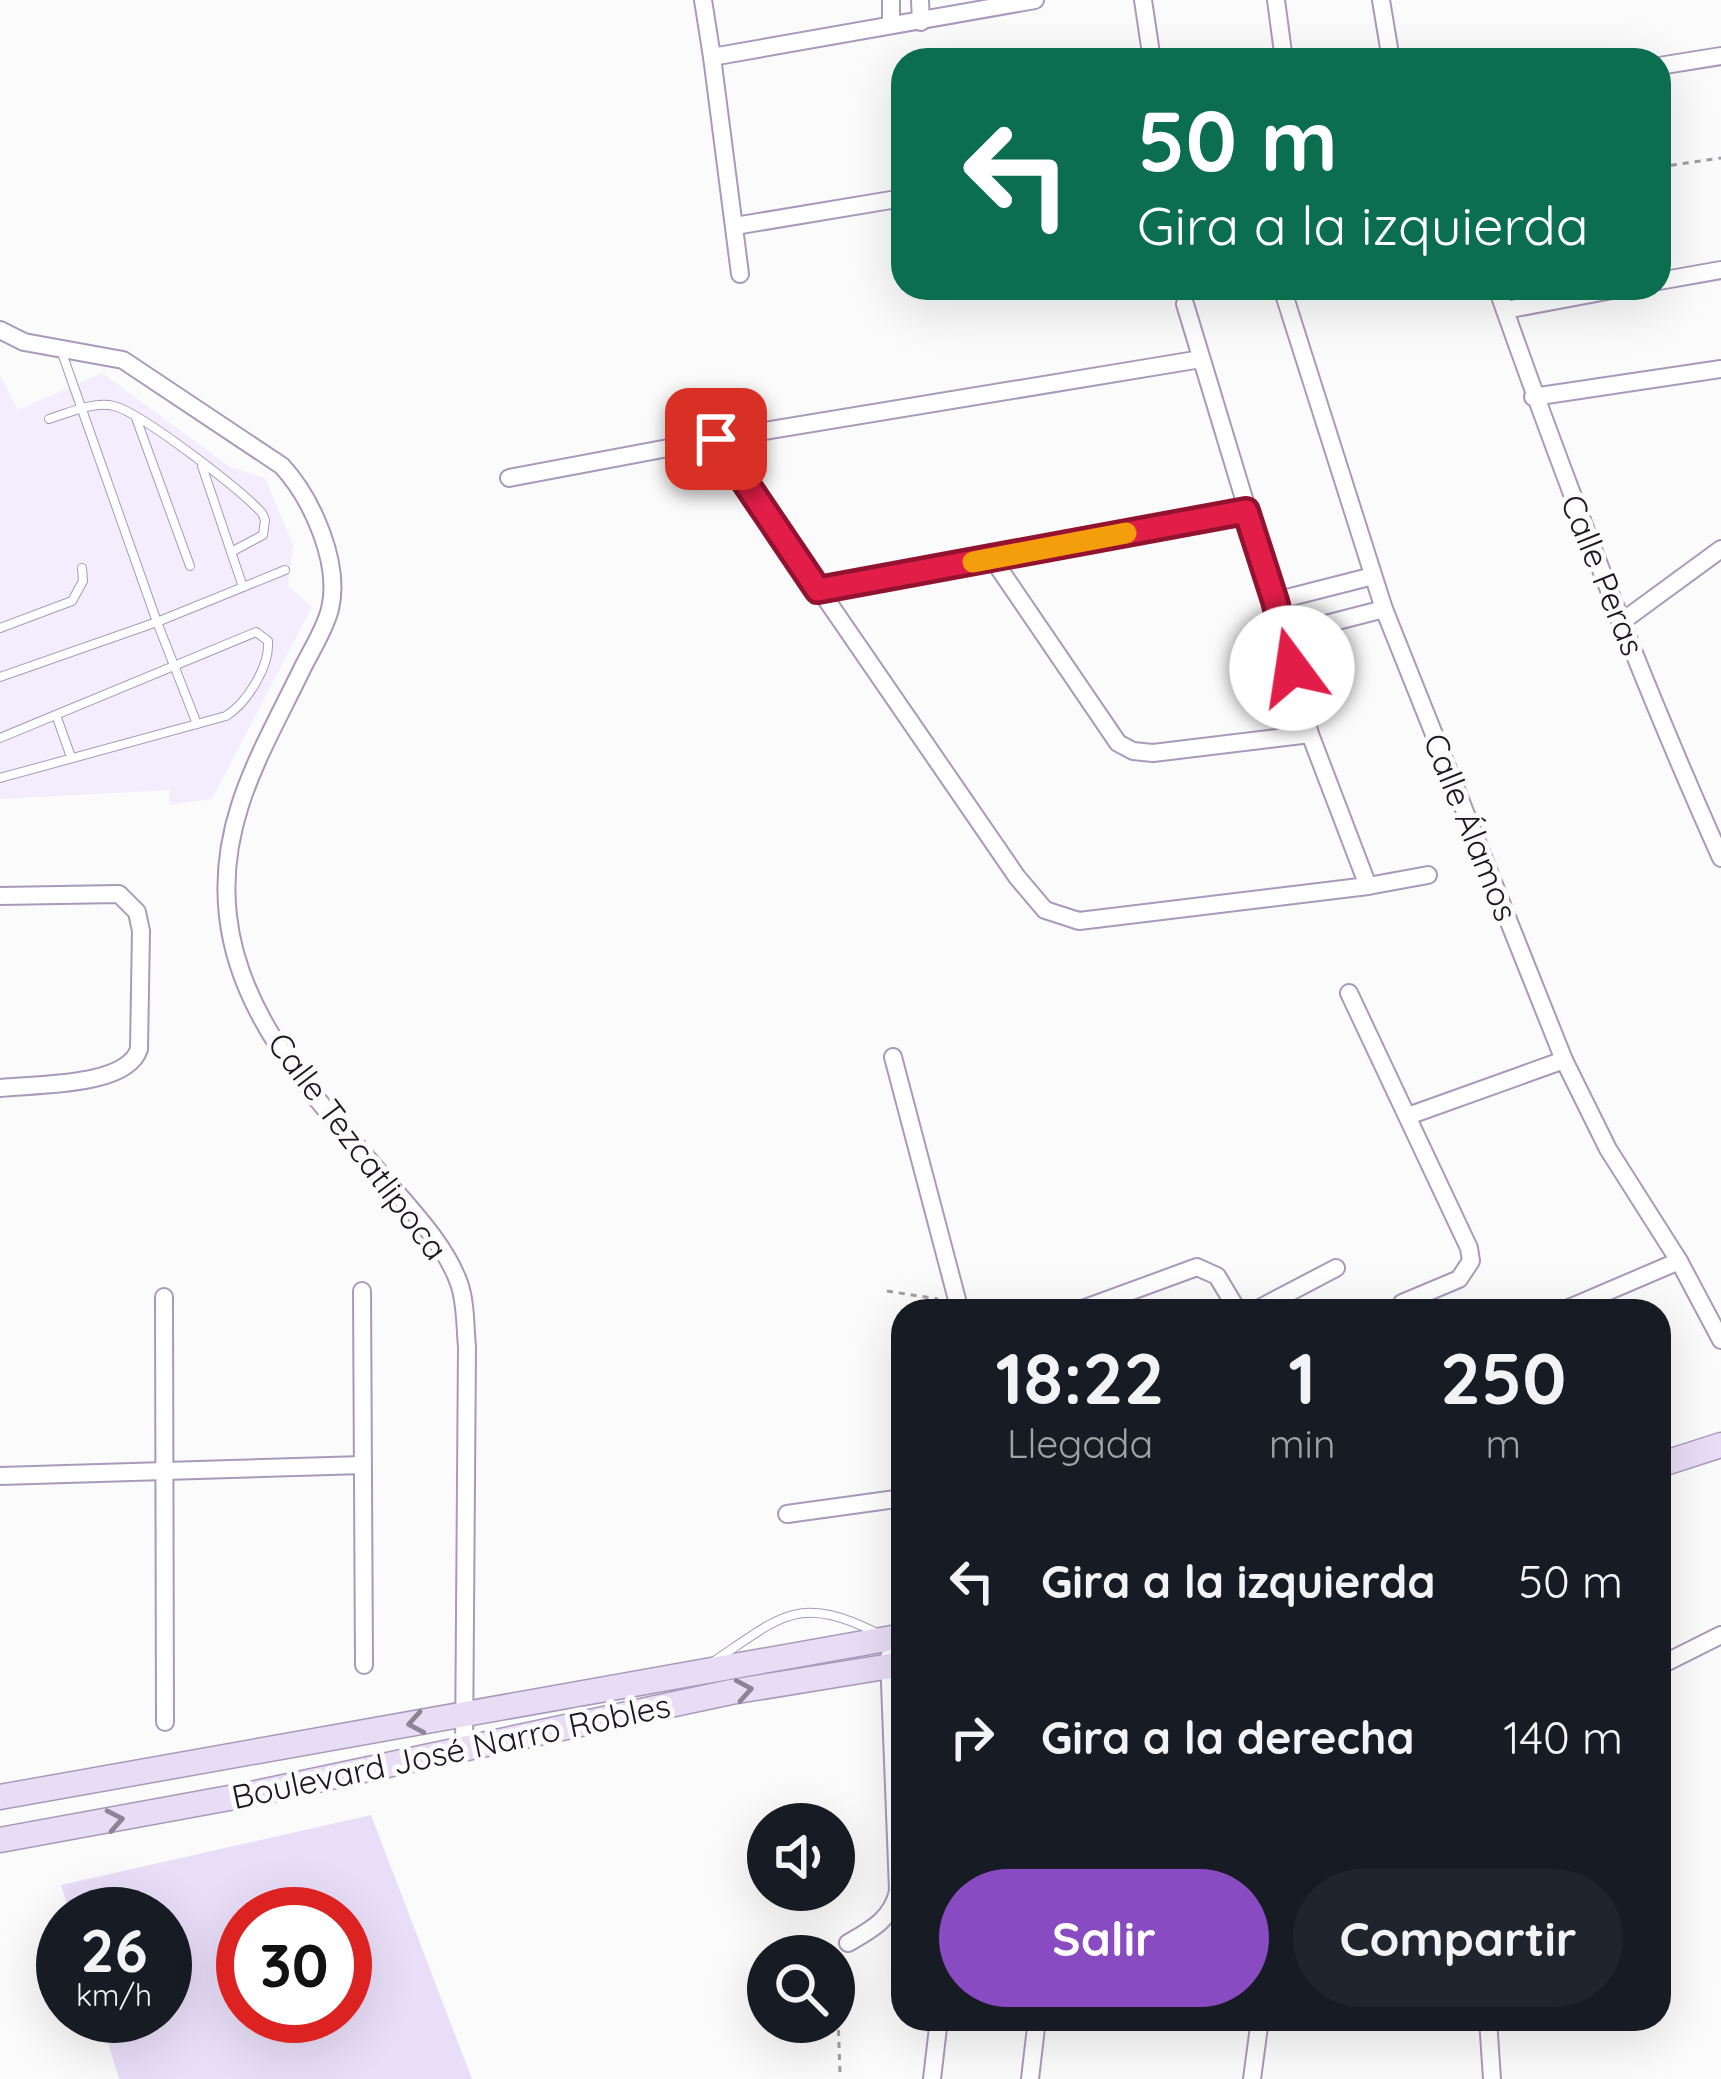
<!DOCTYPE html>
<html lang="es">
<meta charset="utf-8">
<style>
body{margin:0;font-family:Quicksand,sans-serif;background:#20242c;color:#f1f3f6;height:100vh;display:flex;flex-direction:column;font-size:45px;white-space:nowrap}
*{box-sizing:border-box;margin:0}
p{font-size:39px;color:#9ea1a6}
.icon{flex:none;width:66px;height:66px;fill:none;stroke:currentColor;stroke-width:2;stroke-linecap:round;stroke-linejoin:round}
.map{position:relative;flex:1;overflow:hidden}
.sheet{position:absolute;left:891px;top:1299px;width:780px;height:732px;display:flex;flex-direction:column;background:#171b24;border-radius:36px;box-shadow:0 12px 48px #0002}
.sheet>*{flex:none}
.hud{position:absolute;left:891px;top:48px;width:780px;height:252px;border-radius:36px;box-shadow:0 12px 48px #0002;background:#0b6e4f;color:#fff;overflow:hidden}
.tools{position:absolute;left:747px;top:1803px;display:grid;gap:24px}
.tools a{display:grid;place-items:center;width:108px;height:108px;border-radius:50%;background:#171b24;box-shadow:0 12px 48px #0002;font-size:60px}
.speed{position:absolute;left:36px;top:1887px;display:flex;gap:24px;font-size:60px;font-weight:700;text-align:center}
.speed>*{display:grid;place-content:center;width:156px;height:156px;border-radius:50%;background:#171b24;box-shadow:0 12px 48px #0002;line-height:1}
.speed small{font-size:30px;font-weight:400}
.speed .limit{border:18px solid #d22;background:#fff;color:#111}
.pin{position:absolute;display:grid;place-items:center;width:102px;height:102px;color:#fff;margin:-51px;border-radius:24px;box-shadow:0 6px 18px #0006}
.me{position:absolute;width:132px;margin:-66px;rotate:346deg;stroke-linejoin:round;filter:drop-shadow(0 0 9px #0008)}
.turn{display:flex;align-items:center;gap:42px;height:252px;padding:0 48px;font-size:54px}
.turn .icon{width:156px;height:156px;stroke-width:2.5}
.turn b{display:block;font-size:84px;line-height:102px}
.eta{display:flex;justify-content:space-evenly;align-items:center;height:204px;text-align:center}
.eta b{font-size:72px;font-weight:800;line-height:84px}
.button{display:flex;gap:24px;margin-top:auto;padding:24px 48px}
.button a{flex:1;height:138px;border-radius:72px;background:#894bc1;color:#fff;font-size:48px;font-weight:800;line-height:138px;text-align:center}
.button a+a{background:#20242c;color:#f1f3f6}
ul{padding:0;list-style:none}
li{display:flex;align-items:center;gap:36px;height:156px;padding:0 48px}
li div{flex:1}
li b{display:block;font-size:45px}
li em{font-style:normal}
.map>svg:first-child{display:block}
.built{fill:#f4edfd}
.green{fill:#e9def8;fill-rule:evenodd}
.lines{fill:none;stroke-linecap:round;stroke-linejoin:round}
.lane-casing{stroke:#a99aba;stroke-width:10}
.street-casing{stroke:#a99aba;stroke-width:20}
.secondary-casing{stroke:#a99aba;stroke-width:27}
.path{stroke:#9f9da2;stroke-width:3;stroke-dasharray:6 6;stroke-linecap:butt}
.lane{stroke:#fff;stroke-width:8}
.street{stroke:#fff;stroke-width:16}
.secondary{stroke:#e9ddf6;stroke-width:24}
.oneway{stroke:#8d8397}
.route-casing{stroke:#92132f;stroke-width:30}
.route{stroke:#e11d48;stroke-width:21}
.slow{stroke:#f59e0b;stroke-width:21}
.labels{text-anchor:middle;stroke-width:10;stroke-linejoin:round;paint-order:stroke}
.street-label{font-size:33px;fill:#1c1622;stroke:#fbfbfb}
</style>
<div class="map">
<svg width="1721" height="2079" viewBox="0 0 1721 2079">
<rect width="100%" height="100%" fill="#fbfbfb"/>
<!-- built -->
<path class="built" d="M102 373 230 467 265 478 293 545 288 586 312 607 212 799 169 805 170 790 0 799V375L18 410Z"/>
<!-- green -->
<path class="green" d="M371 1815 472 2079H119L100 2016H165V1914H70L61 1885ZM243 1914H345V2016H243Z"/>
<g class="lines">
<defs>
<g id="lane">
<path d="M62 353 157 622 197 724"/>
<path d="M136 418 190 566"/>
<path d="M49 419C69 413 93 401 114 406 142 413 241 490 262 513L265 520 263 535 231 552"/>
<path d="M202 466 243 587"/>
<path d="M0 628 72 601 83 581 82 568"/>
<path d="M0 677 157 622 285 570"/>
<path d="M56 715 71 757"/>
<path d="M0 738 256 632 268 641C270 666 247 703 226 716L0 778"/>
<path d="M713 1662C780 1617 798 1593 877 1633"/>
</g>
<g id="street">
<path d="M703 0 712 57 1035 0"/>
<path d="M891 0V25"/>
<path d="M920 0 921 22"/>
<path d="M1143 0 1152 60"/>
<path d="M1276 0 1284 60"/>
<path d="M1381 0 1391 60"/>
<path d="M712 57 740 274"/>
<path d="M1659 66 1721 56"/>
<path d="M735 226 903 198"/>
<path d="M1659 281 1721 270"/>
<path d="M1282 288 1384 609 1564 1060 1608 1149 1679 1261 1721 1340"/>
<path d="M1497 288C1565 481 1637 671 1721 858"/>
<path d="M1185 304 1275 601 1310 734 1368 886"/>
<path d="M1505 310 1623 288"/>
<path d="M0 330 24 342 123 360 282 466C312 499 341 563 330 609 325 629 312 649 303 667 263 750 217 821 228 916 240 1025 325 1107 391 1186 416 1215 446 1247 459 1283 466 1303 465 1326 467 1347L464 1751"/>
<path d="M1533 397 1721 369"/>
<path d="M716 439 1017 877 1045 910 1079 921 1368 886 1428 875"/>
<path d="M509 478 716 439 1201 359"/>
<path d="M992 558 1118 743 1133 751 1153 753 1310 734"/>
<path d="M818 591 1246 511"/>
<path d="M1275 601 1373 576"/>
<path d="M1620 623 1721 549"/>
<path d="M1283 635 1384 609"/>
<path d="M0 896 119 894 137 912 141 931 139 1049C127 1087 36 1084 0 1088"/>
<path d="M1349 993 1469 1248 1471 1261 1459 1279 1402 1303"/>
<path d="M893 1057 960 1311"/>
<path d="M1408 1116 1564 1060"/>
<path d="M362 1291 364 1665"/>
<path d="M164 1297 165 1722"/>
<path d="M1077 1311 1197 1267 1217 1276 1238 1311"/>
<path d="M1254 1311 1336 1268"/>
<path d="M1562 1311 1679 1261"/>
<path d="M0 1476 363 1465"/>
<path d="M787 1514 903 1498"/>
<path d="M1663 1664 1721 1635"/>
<path d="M848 1943C871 1930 892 1919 898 1891L889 1657"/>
<path d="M1488 2019 1492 2079"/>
<path d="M932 2079 939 2019"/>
<path d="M1030 2079 1037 2019"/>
<path d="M1252 2079 1260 2019"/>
</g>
<g id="secondary">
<path d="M1659 1465 1721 1445"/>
<path d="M0 1797 903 1636"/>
<path d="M0 1840 251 1794 731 1692 903 1664"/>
</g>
</defs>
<!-- lane casing -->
<use href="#lane" class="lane-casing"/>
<!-- street casing -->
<use href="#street" class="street-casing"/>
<!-- secondary casing -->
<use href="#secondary" class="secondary-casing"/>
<!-- path -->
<g class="path">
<path d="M1659 167 1721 158"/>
<path d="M887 1291 938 1299"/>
<path d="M836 1958 840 2074"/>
</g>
<!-- lane -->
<use href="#lane" class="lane"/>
<!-- street -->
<use href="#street" class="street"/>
<!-- secondary -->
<use href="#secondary" class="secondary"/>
</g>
<!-- one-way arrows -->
<defs><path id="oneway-chevron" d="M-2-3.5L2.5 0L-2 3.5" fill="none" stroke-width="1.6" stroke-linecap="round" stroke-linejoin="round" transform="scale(3)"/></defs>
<g class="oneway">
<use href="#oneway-chevron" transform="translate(744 1690) rotate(-10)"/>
<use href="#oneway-chevron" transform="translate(416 1723) rotate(170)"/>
<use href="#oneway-chevron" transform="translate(115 1820) rotate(-11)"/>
</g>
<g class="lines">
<defs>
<path id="route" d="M716 439 818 590 1246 511 1275 601 1292 668"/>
</defs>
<!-- route casing -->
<use href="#route" class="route-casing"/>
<!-- route -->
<use href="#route" class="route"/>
<!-- slow -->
<path class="slow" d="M973 562 1126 533"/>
</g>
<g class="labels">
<!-- street labels -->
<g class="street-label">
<text transform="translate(1603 575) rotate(68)" y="12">Calle Peras</text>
<text transform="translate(1471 827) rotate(68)" y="12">Calle Álamos</text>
<text transform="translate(358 1146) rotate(53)" y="12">Calle Tezcatlipoca</text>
<text transform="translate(451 1751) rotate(-12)" y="12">Boulevard José Narro Robles</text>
</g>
</g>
</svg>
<div class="tools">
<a><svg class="icon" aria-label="sound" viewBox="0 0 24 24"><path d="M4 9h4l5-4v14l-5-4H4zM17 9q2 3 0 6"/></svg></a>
<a><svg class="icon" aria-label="search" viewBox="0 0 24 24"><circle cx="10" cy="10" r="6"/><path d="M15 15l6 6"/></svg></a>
</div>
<div class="speed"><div>26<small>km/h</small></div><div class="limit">30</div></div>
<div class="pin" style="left:716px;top:439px;background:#d93025"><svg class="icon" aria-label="arrive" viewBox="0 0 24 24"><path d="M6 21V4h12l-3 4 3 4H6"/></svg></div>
<svg class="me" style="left:1292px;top:668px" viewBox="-20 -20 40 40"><circle r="19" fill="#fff"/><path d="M0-13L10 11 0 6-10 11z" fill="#e11d48"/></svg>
<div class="hud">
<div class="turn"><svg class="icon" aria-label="left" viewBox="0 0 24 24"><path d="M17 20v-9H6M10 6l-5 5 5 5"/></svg><div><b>50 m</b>Gira a la izquierda</div></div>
</div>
<section class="sheet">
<div class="eta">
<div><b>18:22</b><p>Llegada</p></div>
<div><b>1</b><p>min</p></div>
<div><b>250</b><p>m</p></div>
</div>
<ul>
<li><svg class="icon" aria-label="left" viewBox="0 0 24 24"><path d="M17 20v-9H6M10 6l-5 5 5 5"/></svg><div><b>Gira a la izquierda</b></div><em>50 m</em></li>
<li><svg class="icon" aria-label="right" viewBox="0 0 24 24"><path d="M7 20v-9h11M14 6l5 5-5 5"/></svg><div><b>Gira a la derecha</b></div><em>140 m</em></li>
</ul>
<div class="button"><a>Salir</a><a>Compartir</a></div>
</section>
</div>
